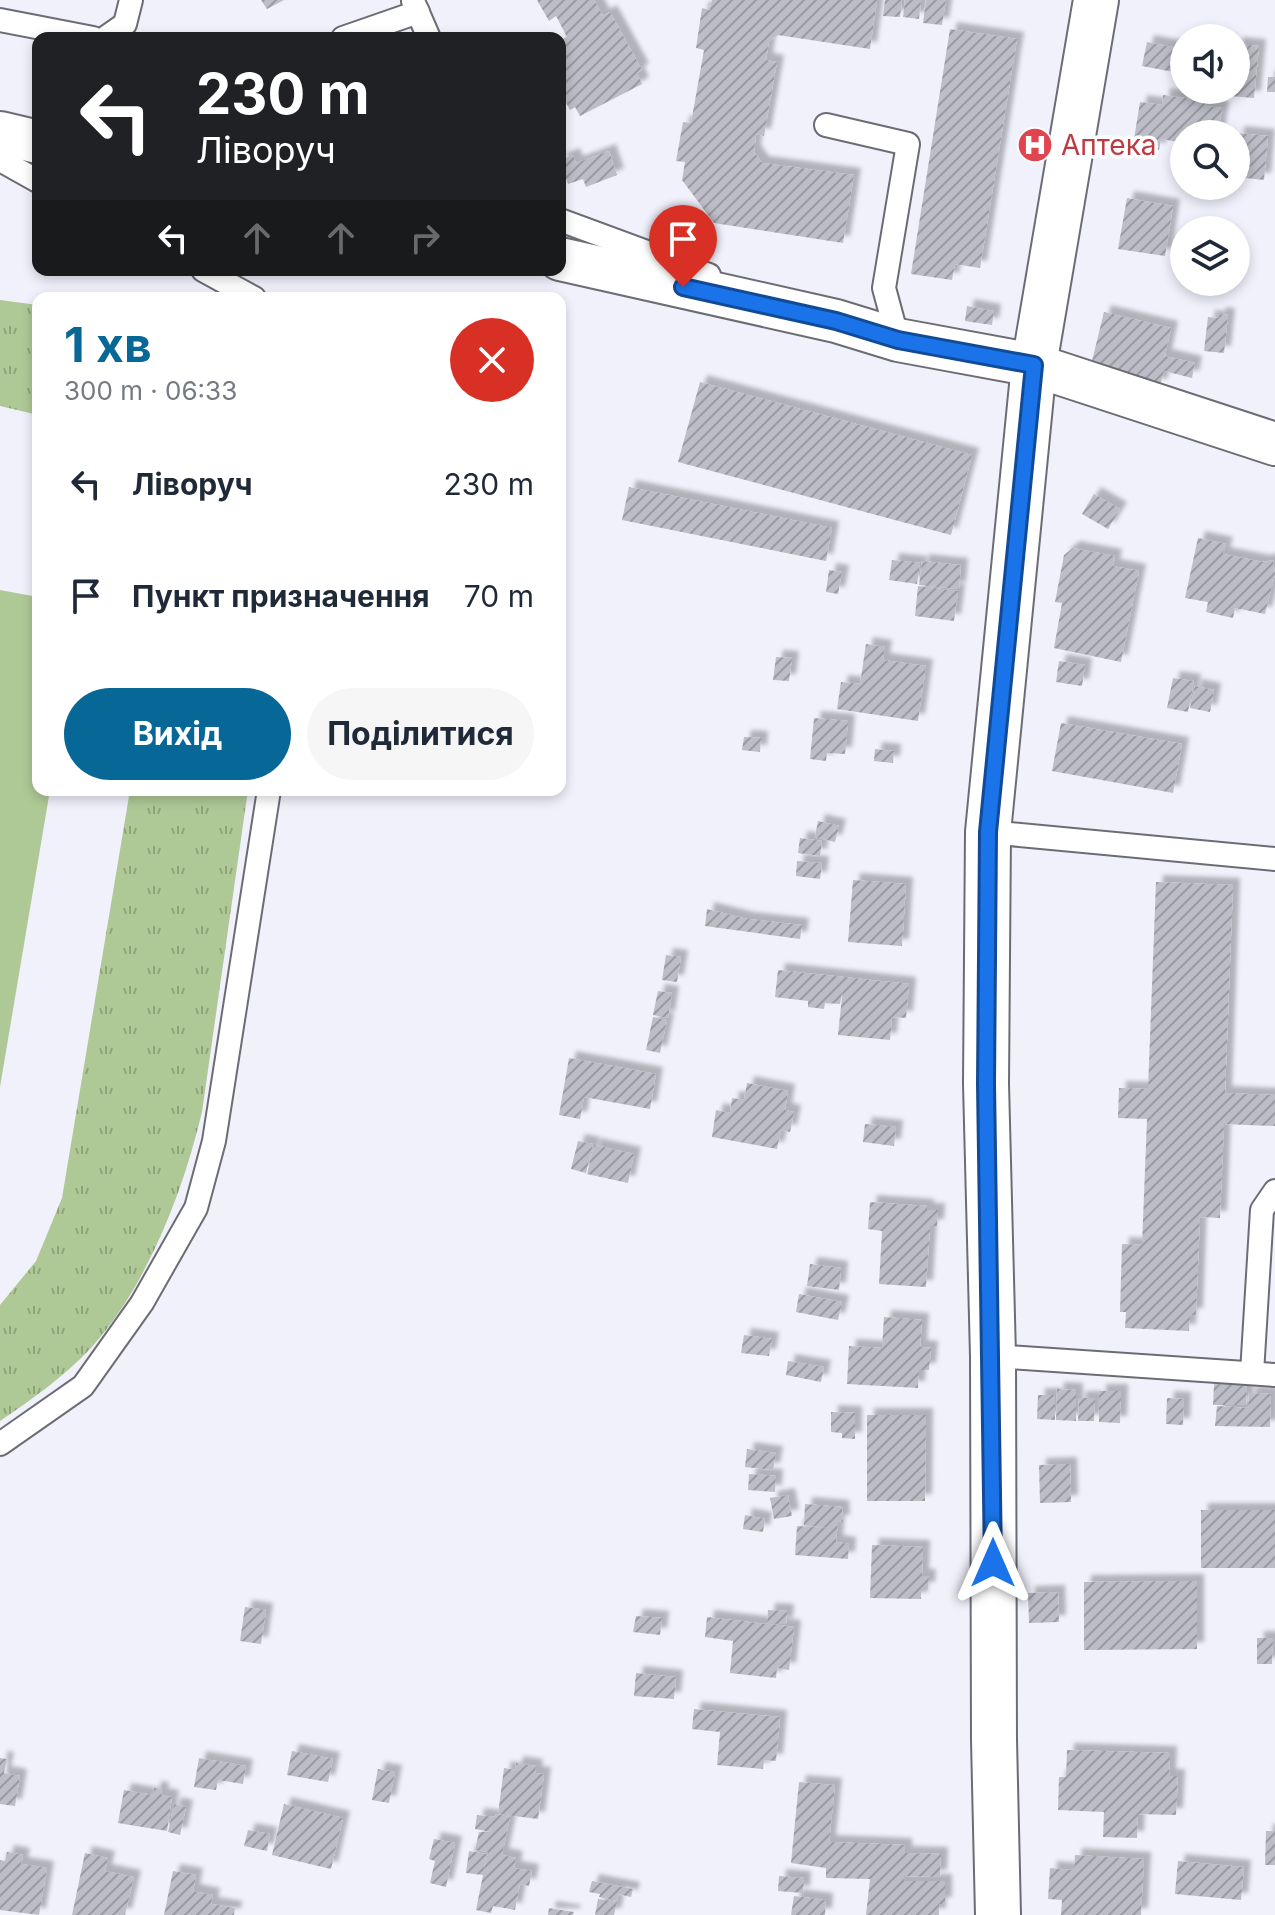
<!DOCTYPE html>
<html lang="uk">
<meta charset="utf-8">
<style>
body{margin:0;font-family:Inter,sans-serif;background:#f6f6f7;color:#1f2937;height:100vh;display:flex;flex-direction:column;font-size:30px;white-space:nowrap}
*{box-sizing:border-box;margin:0}
p{font-size:26px;color:#747a83}
.icon{flex:none;width:44px;height:44px;fill:none;stroke:currentColor;stroke-width:2;stroke-linecap:round;stroke-linejoin:round}
.map{position:relative;flex:1;overflow:hidden}
.sheet{position:absolute;left:32px;top:292px;width:534px;height:504px;display:flex;flex-direction:column;background:#fff;border-radius:16px;box-shadow:0 4px 12px #0003}
.sheet>*{flex:none}
.top-card{position:absolute;left:32px;top:32px;width:534px;height:244px;border-radius:16px;box-shadow:0 4px 12px #0003;background:#202124;color:#fff;overflow:hidden}
.fabs{position:absolute;left:1170px;top:24px;display:grid;gap:16px}
.fabs a{display:grid;place-items:center;width:80px;height:80px;border-radius:50%;background:#fff;box-shadow:0 4px 12px #0003;font-size:40px}
.pin{position:absolute;display:grid;place-items:center;width:68px;height:68px;color:#fff;margin:-82px -34px;border-radius:50% 50% 50% 0;rotate:-45deg;box-shadow:0 0 8px #0007}
.pin .icon{rotate:45deg}
.me{position:absolute;width:88px;margin:-44px;rotate:0deg;stroke-linejoin:round;filter:drop-shadow(0 0 6px #0008)}
.turn{display:flex;align-items:center;gap:28px;height:168px;padding:0 32px;font-size:36px}
.turn .icon{width:104px;height:104px;stroke-width:2.5}
.turn b{display:block;font-size:56px;line-height:68px}
.lanes{display:flex;align-items:center;height:76px;padding:0 32px;background:#0003;justify-content:center;gap:40px;direction:ltr}
.lanes .off{opacity:.35}
.round{display:grid;place-items:center;flex:none;width:84px;height:84px;border-radius:42px;background:#f6f6f7}
.headline{display:flex;align-items:center;justify-content:space-between;height:136px;padding:0 32px}
h1{font-size:48px;font-weight:700;line-height:60px;color:#076796}
.primary-button{display:flex;gap:16px;margin-top:auto;padding:16px 32px}
.primary-button a{flex:1;height:92px;border-radius:48px;background:#076796;color:#fff;font-size:32px;font-weight:700;line-height:92px;text-align:center}
.primary-button a+a{background:#f6f6f7;color:#1f2937}
ul{padding:0;list-style:none}
li{display:flex;align-items:center;gap:24px;height:112px;padding:0 32px}
li div{flex:1}
li b{display:block;font-size:30px}
li em{font-style:normal}
.map>svg:first-child{display:block}
.grass{fill:url(#grass-tufts)}
.pitch{fill:#afc996}
.building{fill:url(#building-hatch);filter:url(#shadow)}
.lines{fill:none;stroke-linecap:round;stroke-linejoin:round}
.service-casing{stroke:#6c6c75;stroke-width:26}
.minor-casing{stroke:#6c6c75;stroke-width:46}
.tertiary-casing{stroke:#6c6c75;stroke-width:48}
.service{stroke:#fff;stroke-width:22}
.minor{stroke:#fff;stroke-width:42}
.tertiary{stroke:#fff;stroke-width:44}
.route-casing{stroke:#114b97;stroke-width:20}
.route{stroke:#1a73e8;stroke-width:14}
.labels{text-anchor:middle;stroke-width:7;stroke-linejoin:round;paint-order:stroke}
.health-label{font-size:28px;fill:#be3a42;stroke:#fff;text-anchor:start}
</style>
<div class="map">
<svg width="1275" height="1915" viewBox="0 0 1275 1915">
<defs>
<pattern id="grass-tufts" width="24" height="20" patternUnits="userSpaceOnUse" patternTransform="scale(2)"><rect width="24" height="20" fill="#afc996"/><path d="M3 7l-1-3M5 7V3M7 7l1-3M15 17l-1-3M17 17v-4M19 17l1-3" fill="none" stroke="#8fa47b"/></pattern>
<pattern id="building-hatch" width="6" height="6" patternUnits="userSpaceOnUse" patternTransform="scale(2)"><rect width="6" height="6" fill="#bdbdc8"/><path d="M-1 1l2-2M0 6l6-6M5 7l2-2" fill="none" stroke="#9a9aa3"/></pattern>
<filter id="shadow"><feDropShadow dx="7" dy="-7" stdDeviation="2" flood-color="#0004"/></filter>
</defs>
<rect width="100%" height="100%" fill="#f1f1fc"/>
<!-- grass -->
<g class="grass">
<path d="M0 300 38 305V415L0 406Z"/>
<path d="M130 790H248L202 1112C183 1192 147 1286 91 1348 65 1376 31 1400 0 1421V1305L36 1261 62 1198Z"/>
</g>
<!-- pitch -->
<path class="pitch" d="M0 590 38 597V790H50L0 1087Z"/>
<!-- building -->
<g class="building">
<path d="M261 0H284L267 9Z"/>
<path d="M537 0H594L603 16 610 12 642 70 637 73 642 84 580 116 575 107 570 110 560 92V40L567 37 556 16 549 21Z"/>
<path d="M712 0H877L870 49 778 35 769 41 766 60 777 62 764 136 756 134 754 152 762 163 854 175 843 243 714 223 682 180 685 162 676 161 683 122 691 123 704 50 696 48 702 8 710 10Z"/>
<path d="M885 0H902L900 17 883 16Z"/>
<path d="M905 0H921L919 19 903 17Z"/>
<path d="M926 0H946L942 25 923 23Z"/>
<path d="M950 29 1017 39 980 268 955 264 952 280 911 274Z"/>
<path d="M1147 42 1184 49V74L1142 66Z"/>
<path d="M1236 44 1259 46 1254 98 1229 96 1230 90H1236Z"/>
<path d="M1268 77H1275V92H1267Z"/>
<path d="M1163 95 1206 101 1205 106 1222 108 1218 134H1184V143L1161 139 1159 150 1133 145 1140 102 1162 105Z"/>
<path d="M1237 133 1268 136 1264 180 1236 177Z"/>
<path d="M609 151 617 175 586 187 583 179 568 184 560 160 573 155 576 163Z"/>
<path d="M1127 198 1173 206 1165 256 1118 249Z"/>
<path d="M967 306 994 311 992 325 965 321Z"/>
<path d="M1104 312 1171 328 1165 356 1195 363 1192 378 1164 371 1160 386 1090 369Z"/>
<path d="M1219 314 1228 315 1224 353 1204 351 1208 317 1218 318Z"/>
<path d="M700 382 972 455 951 535 678 462Z"/>
<path d="M629 487 832 528 826 561 622 520Z"/>
<path d="M1094 494 1120 509 1108 529 1082 514Z"/>
<path d="M1198 538 1226 544 1223 554 1263 562 1273 560 1275 574 1265 614 1235 608 1233 618 1206 612 1208 602 1185 598Z"/>
<path d="M1073 548 1115 556 1113 566 1139 571 1121 662 1054 648 1062 603 1055 602 1064 555Z"/>
<path d="M892 560 920 563 917 584 889 580Z"/>
<path d="M922 561 961 565 959 589 919 585Z"/>
<path d="M829 570 842 572 838 594 826 592Z"/>
<path d="M918 586 958 591 954 621 915 616Z"/>
<path d="M866 644 885 647 883 660 926 666 918 721 837 709 841 682 860 684Z"/>
<path d="M776 657 792 658 789 681 773 680Z"/>
<path d="M1059 661 1085 665 1082 686 1056 682Z"/>
<path d="M1173 678 1194 681 1188 712 1167 708Z"/>
<path d="M1195 686 1214 690 1210 712 1190 708Z"/>
<path d="M814 718 848 721 845 754 827 753 826 761 810 759Z"/>
<path d="M1061 723 1182 744 1173 793 1052 771Z"/>
<path d="M744 737 761 738 760 752 742 750Z"/>
<path d="M875 749 894 751 893 763 874 761Z"/>
<path d="M818 821 839 826 835 842 815 837Z"/>
<path d="M800 838 822 841 820 856 798 853Z"/>
<path d="M797 861 822 863 820 879 796 876Z"/>
<path d="M853 880 906 884 902 946 848 942Z"/>
<path d="M1156 882 1233 885 1225 1093 1275 1095V1126L1224 1124 1220 1218 1200 1217 1196 1315H1190L1189 1331 1125 1328 1126 1312H1120L1122 1244 1142 1245 1147 1119 1118 1118 1119 1088 1148 1089Z"/>
<path d="M707 909 747 919 802 925 800 939 705 926Z"/>
<path d="M666 955 681 957 677 982 662 980Z"/>
<path d="M778 970 909 984 906 1018 892 1017 890 1040 838 1035 843 987 840 1004 825 1003 824 1009 808 1007V1001L775 997Z"/>
<path d="M658 991 672 993 668 1018 653 1015Z"/>
<path d="M653 1017 667 1020 660 1053 646 1050Z"/>
<path d="M569 1058 656 1074 650 1109 584 1097 580 1119 559 1115Z"/>
<path d="M747 1083 788 1091 785 1110 794 1112 790 1132 781 1130 777 1149 712 1137 716 1110 730 1113 732 1098 744 1100Z"/>
<path d="M865 1124 896 1127 894 1146 863 1142Z"/>
<path d="M578 1141 593 1144 586 1173 571 1169Z"/>
<path d="M594 1145 634 1154 628 1183 587 1174Z"/>
<path d="M870 1202 927 1206V1210H938L937 1226H930L926 1287 879 1284 882 1231 868 1229Z"/>
<path d="M810 1264 841 1268 839 1290 807 1286Z"/>
<path d="M799 1294 842 1302 838 1320 796 1312Z"/>
<path d="M884 1317 922 1320 920 1347 931 1348 929 1370H919L918 1388 847 1384 849 1346 882 1348Z"/>
<path d="M744 1335 772 1339 769 1356 741 1353Z"/>
<path d="M788 1361 824 1367 821 1382 786 1375Z"/>
<path d="M1214 1384 1247 1385 1246 1405H1213Z"/>
<path d="M1057 1389 1076 1390V1421L1056 1420Z"/>
<path d="M1099 1391H1121L1120 1423 1099 1422Z"/>
<path d="M1249 1393 1271 1394 1270 1427 1215 1426 1217 1406 1248 1408Z"/>
<path d="M1038 1395H1055V1420L1037 1419Z"/>
<path d="M1079 1398H1095L1094 1421H1078Z"/>
<path d="M1167 1398 1184 1399 1183 1425 1166 1424Z"/>
<path d="M831 1412 855 1413V1439L842 1438V1433L831 1432Z"/>
<path d="M867 1415H926L925 1501H867Z"/>
<path d="M747 1449 776 1453 773 1470 745 1467Z"/>
<path d="M1070 1464 1071 1502 1040 1503 1039 1465Z"/>
<path d="M749 1474 776 1476 775 1492 748 1490Z"/>
<path d="M788 1495 792 1516 774 1519 770 1498Z"/>
<path d="M805 1504 842 1507 843 1522 838 1521 836 1542 849 1544 848 1559 795 1555 797 1526 829 1528 804 1525Z"/>
<rect x="1201" y="1510" width="74" height="58"/>
<path d="M745 1515 765 1519 763 1532 743 1529Z"/>
<path d="M872 1545 923 1547 922 1576H929L928 1589H921V1599L870 1598Z"/>
<path d="M1197 1581V1649L1084 1650V1582Z"/>
<path d="M1058 1592 1059 1622 1029 1623 1028 1593Z"/>
<path d="M245 1607 266 1610 261 1644 240 1641Z"/>
<path d="M768 1610 787 1611 786 1624H771L794 1627 789 1670 777 1668 776 1678 730 1673 733 1641 705 1637 707 1617 767 1624Z"/>
<path d="M636 1616 662 1618 660 1635 633 1632Z"/>
<path d="M1257 1638H1273L1272 1664H1257Z"/>
<path d="M636 1673 676 1677 674 1699 634 1696Z"/>
<path d="M694 1709 780 1717 776 1761 764 1760 763 1769 717 1765 720 1732 692 1729Z"/>
<path d="M1067 1750 1170 1753 1169 1776H1178L1176 1815 1138 1814 1137 1838 1103 1837 1104 1812 1058 1810 1059 1777H1066Z"/>
<path d="M292 1751 333 1759 328 1782 287 1775Z"/>
<path d="M0 1758 7 1759 4 1773 20 1776 15 1806 0 1804Z"/>
<path d="M199 1758 246 1766 243 1784 218 1780 216 1790 194 1787Z"/>
<path d="M516 1763 536 1766 535 1773 544 1774 538 1819 498 1814 504 1768 515 1770Z"/>
<path d="M378 1769 395 1772 389 1803 372 1800Z"/>
<path d="M799 1782 835 1785 829 1842 905 1845V1853L941 1854 940 1877 904 1876V1881H945V1904H939V1915H866L870 1879 826 1878V1868L791 1863Z"/>
<path d="M154 1788 162 1789 161 1795 172 1797 167 1831 118 1823 124 1790 153 1795Z"/>
<path d="M174 1804 186 1807 180 1835 168 1832Z"/>
<path d="M284 1804 343 1818 331 1869 272 1855Z"/>
<path d="M496 1814 510 1817 502 1855 516 1858 514 1868 532 1871 529 1886 520 1884 515 1910 493 1906 491 1913 476 1910 483 1875 466 1873 469 1851 486 1854 484 1870 488 1852 475 1850 479 1832H492L475 1829 477 1815 495 1817Z"/>
<path d="M248 1830 270 1834 267 1851 244 1846Z"/>
<path d="M1266 1831H1275V1865H1265Z"/>
<path d="M434 1839 455 1843 446 1887 430 1883 435 1861 429 1859Z"/>
<path d="M7 1852 23 1855 21 1864 47 1868 39 1915 0 1910V1860L5 1861Z"/>
<path d="M85 1853 108 1858 105 1871 134 1877 125 1915H72Z"/>
<path d="M1075 1855 1144 1859 1141 1915H1061L1062 1900 1048 1899 1050 1868 1074 1870Z"/>
<path d="M1178 1861 1244 1867 1241 1900 1175 1894Z"/>
<path d="M173 1871 196 1875 193 1891 213 1895 211 1904 235 1908 234 1915H164Z"/>
<path d="M779 1876 804 1878 803 1893 778 1891Z"/>
<path d="M592 1881 633 1889 631 1897 618 1894 617 1901 599 1897 600 1894 589 1892Z"/>
<path d="M794 1896 826 1900 825 1915H791Z"/>
<path d="M598 1899 617 1902 614 1915H595Z"/>
<path d="M549 1908 574 1912 573 1915H548Z"/>
</g>
<g class="lines">
<defs>
<g id="service">
<path d="M413 1 429 38"/>
<path d="M0 20 93 38"/>
<path d="M105 38 125 24 131 0"/>
<path d="M343 38 418 12"/>
<path d="M826 125 908 144 884 288 898 340"/>
<path d="M0 160 38 181"/>
<path d="M560 220 709 275"/>
<path d="M203 270 254 298"/>
<path d="M988 832 1275 859"/>
<path d="M993 1356 1275 1375"/>
<path d="M1252 1373 1262 1210 1275 1191"/>
<path d="M0 1444 83 1386 142 1303 196 1208 214 1141 269 790"/>
</g>
<g id="minor">
<path d="M0 133 38 142"/>
<path d="M560 259 836 321 898 340 1034 365 1275 444"/>
</g>
<path id="tertiary" d="M998 1915 994 1740 993 1356 986 1084 988 832 1034 365 1096 0"/>
</defs>
<!-- service casing -->
<use href="#service" class="service-casing"/>
<!-- minor casing -->
<use href="#minor" class="minor-casing"/>
<!-- tertiary casing -->
<use href="#tertiary" class="tertiary-casing"/>
<!-- service -->
<use href="#service" class="service"/>
<!-- minor -->
<use href="#minor" class="minor"/>
<!-- tertiary -->
<use href="#tertiary" class="tertiary"/>
</g>
<g class="lines">
<defs>
<path id="route" d="M683 287 836 321 898 340 1034 365 988 832 986 1084 993 1563"/>
</defs>
<!-- route casing -->
<use href="#route" class="route-casing"/>
<!-- route -->
<use href="#route" class="route"/>
</g>
<!-- icons -->
<defs>
<symbol id="hospital-disc" viewBox="-11 -11 22 22"><circle r="9.5" fill="#e0444e" stroke="#fff"/><path d="M-5-5h3v3.5h4V-5h3V5h-3V1.5h-4V5h-3Z" fill="#fff"/></symbol>
</defs>
<g fill-rule="evenodd">
<use href="#hospital-disc" x="1015" y="125" width="40" height="40"/>
</g>
<g class="labels">
<!-- health labels -->
<g class="health-label">
<text x="1061" y="155">Аптека</text>
</g>
</g>
</svg>
<div class="fabs">
<a><svg class="icon" aria-label="sound" viewBox="0 0 24 24"><path d="M4 9h4l5-4v14l-5-4H4zM17 9q2 3 0 6"/></svg></a>
<a><svg class="icon" aria-label="search" viewBox="0 0 24 24"><circle cx="10" cy="10" r="6"/><path d="M15 15l6 6"/></svg></a>
<a><svg class="icon" aria-label="layers" viewBox="0 0 24 24"><path d="M12 4l9 5-9 5-9-5zM3 14l9 5 9-5"/></svg></a>
</div>
<div class="pin" style="left:683px;top:287px;background:#d93025"><svg class="icon" aria-label="arrive" viewBox="0 0 24 24"><path d="M6 21V4h12l-3 4 3 4H6"/></svg></div>
<svg class="me" style="left:993px;top:1563px" viewBox="-20 -20 40 40"><path d="M0-17L14 15 0 8-14 15z" fill="#1a73e8" stroke="#fff" stroke-width="4"/></svg>
<div class="top-card">
<div class="turn"><svg class="icon" aria-label="left" viewBox="0 0 24 24"><path d="M17 20v-9H6M10 6l-5 5 5 5"/></svg><div><b>230 m</b>Ліворуч</div></div>
<div class="lanes"><svg class="icon" aria-label="left" viewBox="0 0 24 24"><path d="M17 20v-9H6M10 6l-5 5 5 5"/></svg><svg class="icon off" aria-label="ahead" viewBox="0 0 24 24"><path d="M12 20V5M6 11l6-6 6 6"/></svg><svg class="icon off" aria-label="ahead" viewBox="0 0 24 24"><path d="M12 20V5M6 11l6-6 6 6"/></svg><svg class="icon off" aria-label="right" viewBox="0 0 24 24"><path d="M7 20v-9h11M14 6l5 5-5 5"/></svg></div>
</div>
<section class="sheet">
<div class="headline"><div><h1>1 хв</h1><p>300 m · 06:33</p></div><a class="round" style="background:#d93025;color:#fff"><svg class="icon" aria-label="close" viewBox="0 0 24 24"><path d="M6 6l12 12M18 6L6 18"/></svg></a></div>
<ul>
<li><svg class="icon" aria-label="left" viewBox="0 0 24 24"><path d="M17 20v-9H6M10 6l-5 5 5 5"/></svg><div><b>Ліворуч</b></div><em>230 m</em></li>
<li><svg class="icon" aria-label="arrive" viewBox="0 0 24 24"><path d="M6 21V4h12l-3 4 3 4H6"/></svg><div><b>Пункт призначення</b></div><em>70 m</em></li>
</ul>
<div class="primary-button"><a>Вихід</a><a>Поділитися</a></div>
</section>
</div>
